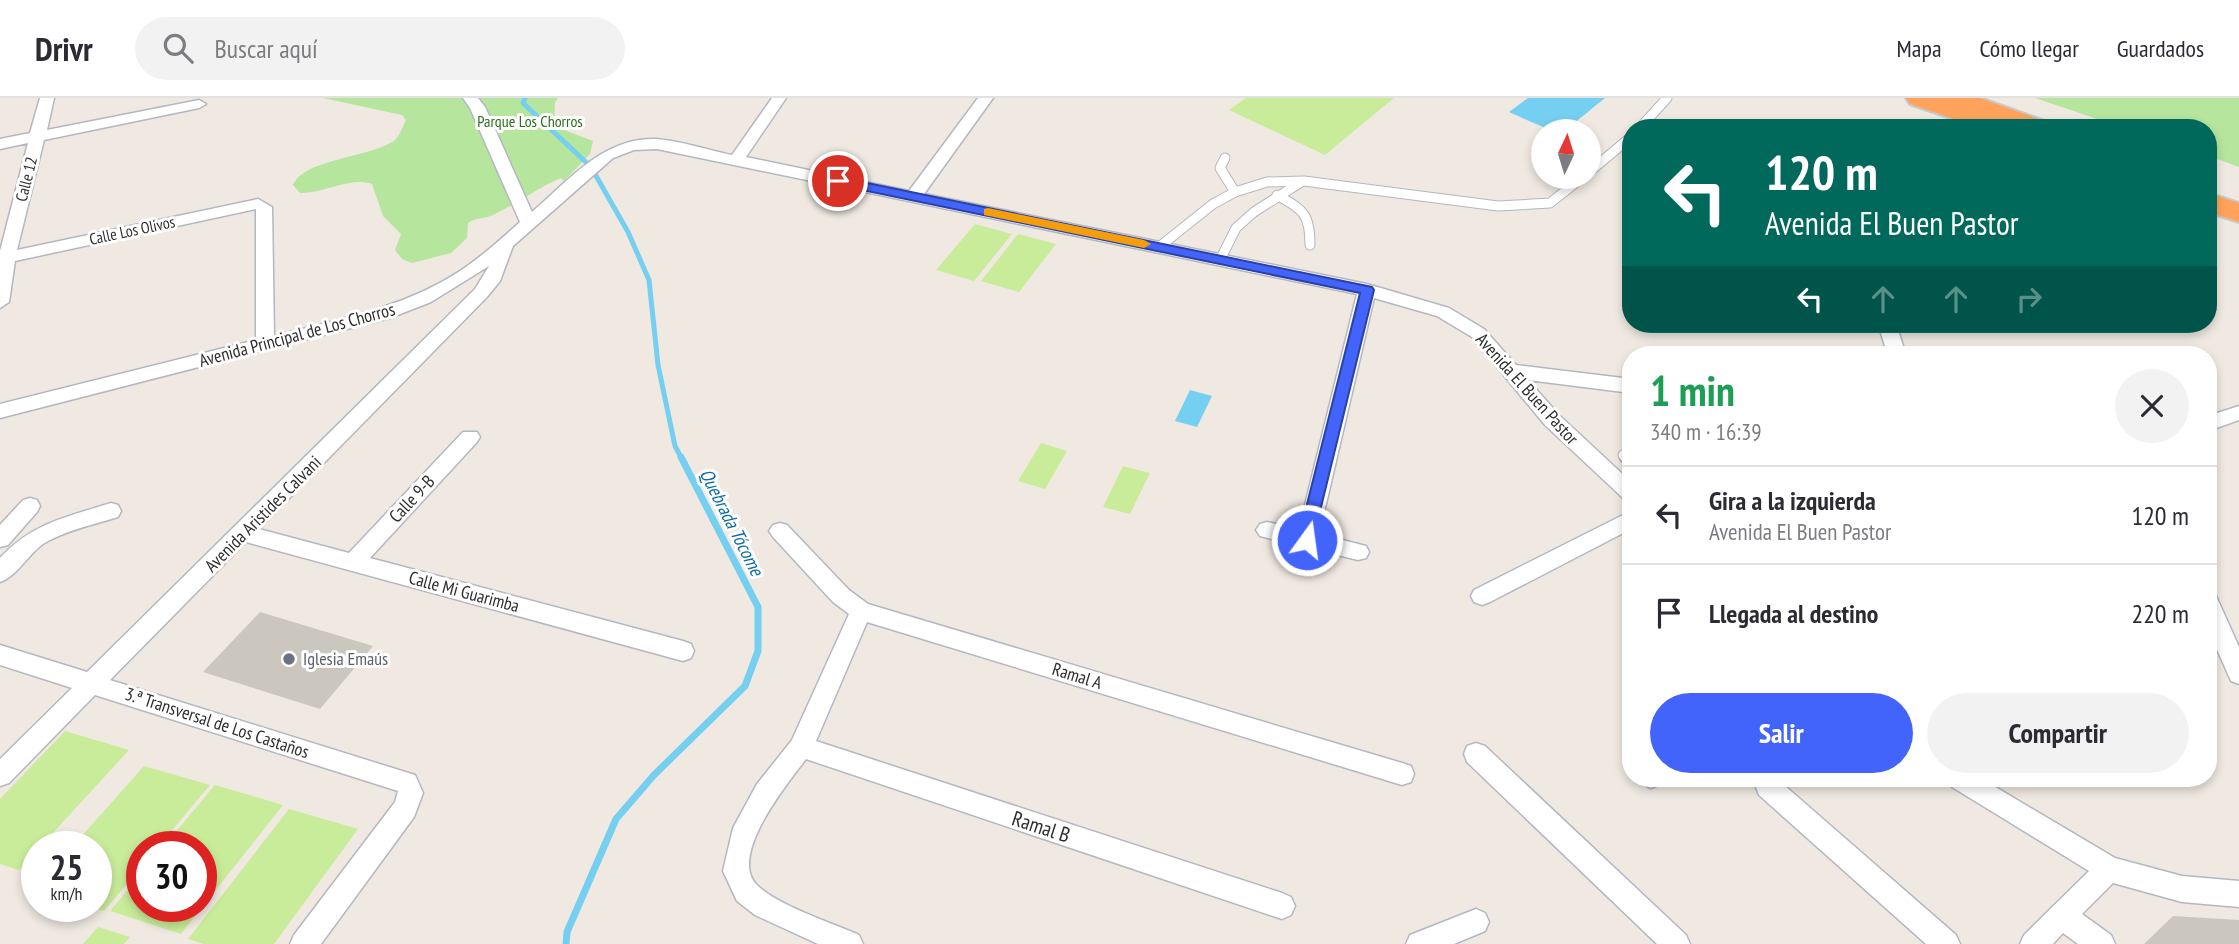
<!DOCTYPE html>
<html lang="es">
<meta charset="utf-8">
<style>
body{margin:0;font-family:"PT Sans Narrow",sans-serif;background:#f2f2f3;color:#2b2b33;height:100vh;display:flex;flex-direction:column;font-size:26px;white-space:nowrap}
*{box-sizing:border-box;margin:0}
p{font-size:23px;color:#7c7c81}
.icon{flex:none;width:38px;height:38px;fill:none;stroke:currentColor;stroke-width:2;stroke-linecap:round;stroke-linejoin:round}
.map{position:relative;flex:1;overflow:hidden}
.side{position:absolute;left:1622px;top:248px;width:595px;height:441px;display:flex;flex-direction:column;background:#fff;border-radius:28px;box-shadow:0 4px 10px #0003}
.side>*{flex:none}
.banner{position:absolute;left:1622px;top:21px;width:595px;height:214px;border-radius:28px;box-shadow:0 4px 10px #0003;background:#00695c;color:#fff;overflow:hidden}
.needle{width:46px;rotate:4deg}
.controls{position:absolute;left:1531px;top:21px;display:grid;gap:14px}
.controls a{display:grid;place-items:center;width:70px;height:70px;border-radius:50%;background:#fff;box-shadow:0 4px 10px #0003;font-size:35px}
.speed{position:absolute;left:21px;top:733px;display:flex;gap:14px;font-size:35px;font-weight:700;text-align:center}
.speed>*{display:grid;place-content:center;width:91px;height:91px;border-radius:50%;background:#fff;box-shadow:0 4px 10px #0003;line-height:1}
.speed small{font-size:18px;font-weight:400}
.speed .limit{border:10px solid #d22;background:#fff;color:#111}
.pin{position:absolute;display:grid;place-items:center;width:60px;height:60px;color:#fff;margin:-30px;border:4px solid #fff;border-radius:50%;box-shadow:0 2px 7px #0007}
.me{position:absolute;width:77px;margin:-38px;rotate:14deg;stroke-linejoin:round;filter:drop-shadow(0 0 5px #0008)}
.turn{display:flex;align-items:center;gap:24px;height:147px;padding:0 28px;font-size:32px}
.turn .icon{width:91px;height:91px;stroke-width:2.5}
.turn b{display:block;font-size:49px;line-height:60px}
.lanes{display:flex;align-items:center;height:66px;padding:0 28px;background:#0003;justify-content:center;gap:35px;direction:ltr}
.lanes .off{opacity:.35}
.round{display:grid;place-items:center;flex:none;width:74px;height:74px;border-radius:37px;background:#f2f2f3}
.headline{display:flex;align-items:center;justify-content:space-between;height:119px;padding:0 28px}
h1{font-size:42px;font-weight:800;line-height:52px;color:#1e9e55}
.primary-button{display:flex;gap:14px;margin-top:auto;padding:14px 28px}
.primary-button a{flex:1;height:80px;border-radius:42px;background:#4264fb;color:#fff;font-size:28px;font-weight:800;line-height:80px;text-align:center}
.primary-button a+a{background:#f2f2f3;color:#2b2b33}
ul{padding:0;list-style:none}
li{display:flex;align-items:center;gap:21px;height:98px;padding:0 28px;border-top:2px solid #e1e1e2}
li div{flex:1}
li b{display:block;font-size:26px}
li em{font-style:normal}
header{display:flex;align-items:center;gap:42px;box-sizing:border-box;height:98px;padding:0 35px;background:#fff;border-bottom:2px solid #e1e1e2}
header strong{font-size:33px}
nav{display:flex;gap:38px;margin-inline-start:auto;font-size:24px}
.search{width:490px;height:63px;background:#f2f2f3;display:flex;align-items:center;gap:18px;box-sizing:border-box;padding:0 24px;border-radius:38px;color:#7c7c81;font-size:26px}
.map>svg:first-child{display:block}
.green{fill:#b6e59e}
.pitch{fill:#c9ec9a}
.water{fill:#75cff0}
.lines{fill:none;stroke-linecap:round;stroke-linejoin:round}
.stream-far1{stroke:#75cff0;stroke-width:5}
.stream{stroke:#75cff0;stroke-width:7}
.building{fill:#cbc7bf}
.service-far1-casing{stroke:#b4b7c1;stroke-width:11}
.service-casing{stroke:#b4b7c1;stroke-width:15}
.minor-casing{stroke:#b4b7c1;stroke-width:3}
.motorway-casing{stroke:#c9c9c9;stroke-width:4}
.service-far1{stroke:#fff;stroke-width:9}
.service{stroke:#fff;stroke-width:11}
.minor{fill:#fff;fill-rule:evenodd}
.motorway{fill:#ffa35c;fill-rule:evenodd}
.route{fill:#4264fb;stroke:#2b41a3;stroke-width:2}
.slow{fill:#f59e0b}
.worship-dot{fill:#6b7280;stroke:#fff;stroke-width:2.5}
.labels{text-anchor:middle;stroke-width:6;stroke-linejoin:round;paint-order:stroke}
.far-park-label{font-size:16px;fill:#2c6e1b;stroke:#fff}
.far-street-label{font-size:16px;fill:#2e2e2e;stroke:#fff}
.street-label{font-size:18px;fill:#2e2e2e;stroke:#fff}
.worship-label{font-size:18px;fill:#5b616d;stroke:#fff;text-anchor:start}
.water-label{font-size:19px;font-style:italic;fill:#0d6fa3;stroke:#fff}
.near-street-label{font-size:21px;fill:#2e2e2e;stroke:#fff}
</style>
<header>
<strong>Drivr</strong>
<div class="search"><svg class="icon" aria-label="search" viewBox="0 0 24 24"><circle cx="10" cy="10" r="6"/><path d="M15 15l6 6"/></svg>Buscar aquí</div>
<nav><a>Mapa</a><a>Cómo llegar</a><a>Guardados</a></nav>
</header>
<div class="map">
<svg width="2239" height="846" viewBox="0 0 2239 846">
<rect width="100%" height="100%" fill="#efe9e1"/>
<!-- green -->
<g class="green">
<path d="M323 0H558L555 4 554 28 593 43 590 56 564 83 561 80C537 90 518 105 495 116 486 121 477 119 468 125L467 140 451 155 412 165 402 161 395 152 401 136 383 118 372 86C350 78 323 96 300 95L293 87C305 60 371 60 395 42 400 37 403 28 406 22L402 17Z"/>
<path d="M2035 0H2239V69L2209 58 2208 30H2124Z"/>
</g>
<!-- pitch -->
<g class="pitch">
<path d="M1246 0H1394L1325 57 1229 12Z"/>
<path d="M975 126 1012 136 974 183 936 172Z"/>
<path d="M1018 136 1056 146 1019 194 981 183Z"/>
<path d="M1041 345 1067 353 1045 391 1018 383Z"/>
<path d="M1123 368 1150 375 1130 416 1103 409Z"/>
<path d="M65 633 129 652 40 749H37V753L19 772 0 766V701Z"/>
<path d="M144 668 210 687 158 749H142V768L104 813 91 809 96 808V749H72Z"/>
<path d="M215 687 283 707 181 836 110 813 142 775V808H201V749H163Z"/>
<path d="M289 711 358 731 274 846H204L188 841Z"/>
<path d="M98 829 130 839 124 846H83Z"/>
</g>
<!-- water -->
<g class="water">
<path d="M1528 0H1605C1556 39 1567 40 1509 14Z"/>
<path d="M1190 292 1212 298 1197 329 1175 323Z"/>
</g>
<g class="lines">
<!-- stream-far1 -->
<path class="stream-far1" d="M525 0 523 5 591 69 628 134 649 182 658 267 675 348 682 361"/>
<!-- stream -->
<path class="stream" d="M566 846 567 834 616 721 654 677 745 588 758 553V509L681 359"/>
</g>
<!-- building -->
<g class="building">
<path d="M260 514 373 548 320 611 203 574Z"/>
<path d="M2173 818 2239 822V846H2144Z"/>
</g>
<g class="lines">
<defs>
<g id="service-far1">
<path d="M1640 30 1667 0"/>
<path d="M1225 60 1220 70 1235 94"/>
<path d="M1589 74 1631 39"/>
<path d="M1277 97C1303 112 1310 115 1310 147"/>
<path d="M1159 149 1213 106 1235 94 1267 84 1304 83 1498 108 1550 105 1583 79"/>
<path d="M1220 162 1236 130 1254 114 1301 84"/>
<path d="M1623 357 1628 361"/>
</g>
<g id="service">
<path d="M1626 359 1631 363"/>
<path d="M1651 684 1656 681"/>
</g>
<g id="minor">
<path d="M40 0H54L47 32 199 2 206 6 199 10 44 42 17 152 258 101 272 109 274 238C337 222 402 210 457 175 480 160 500 142 520 124L470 10 463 0H478L485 9 532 114C569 82 604 39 656 41 681 43 708 52 732 57L772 0H786L746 59 909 93 978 0H993L924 96 1367 186 1449 210 1484 231 1516 267 1631 281V295L1528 282 1559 317 1631 384V404L1624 401 1545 327 1472 239 1437 218 1374 200 1319 436 1366 448 1369 454 1366 460 1358 462 1260 438 1256 432 1260 426 1267 424 1299 431 1357 196 657 51 634 52 613 60 513 148 500 183 487 199 259 431 349 455 463 334H477L480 339 477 344 370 460 683 543 691 546 694 553 691 560 683 563 246 444 110 582 415 677 423 695 414 719 321 846H290L294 837 395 704 398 693 95 597 9 685 0 688V661L72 590 0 567V547L87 574 475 191 489 168 431 204 390 220 0 320V306L256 242V111L15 163 9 204 0 210V153L28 45 0 51V41L30 35Z"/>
<path d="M1878 226H1896L1906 257H1888Z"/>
<path d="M2239 308V322L2208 333V318Z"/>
<path d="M30 400 37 402 40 408 37 414 8 447 0 449V427L23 402Z"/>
<path d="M111 405 118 407 121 413 118 419C96 426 71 431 50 442 30 451 20 477 0 484V460C32 425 67 419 111 405Z"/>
<path d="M1631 413V431L1490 504 1482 507 1474 504 1471 498 1474 492Z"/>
<path d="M780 425 787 427 849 492 868 506 1402 665 1411 668 1414 676 1411 684 1402 687 867 524 816 643 1282 795 1291 799 1295 808 1291 817 1282 821 806 661C788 685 729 756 756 786 774 806 832 825 859 837L863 846H818L755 817 737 803 723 773 733 730 757 686 792 642 849 516 833 504 773 439 769 433 773 427Z"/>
<path d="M2208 495 2216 498 2239 549V586L2231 583 2208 531Z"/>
<path d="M1476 645 1485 648 1686 837 1690 846H1657L1467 664 1464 656 1467 648Z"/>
<path d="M1759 681H1777L1956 837 1960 846H1926L1759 697 1756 689Z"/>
<path d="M1949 681H1982L2115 760 2182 778 2239 783V809L2182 804 2113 785 2082 816 2111 837 2115 846H2078L2063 835 2053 846H2020L2024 837 2089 773 1952 689Z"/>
<path d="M1476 811 1485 815 1489 824 1485 833 1454 846H1406L1410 837Z"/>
</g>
<g id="motorway">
<path d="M1906 0H1980L2047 24 2051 30H2010L1990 22 1987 27 1977 29 1910 6Z"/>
<path d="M2208 95 2239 105V124L2208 114Z"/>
</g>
</defs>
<!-- service-far1 casing -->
<use href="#service-far1" class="service-far1-casing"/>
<!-- service casing -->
<use href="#service" class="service-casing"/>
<!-- minor casing -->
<use href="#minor" class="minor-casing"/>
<!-- motorway casing -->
<use href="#motorway" class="motorway-casing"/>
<!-- service-far1 -->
<use href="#service-far1" class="service-far1"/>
<!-- service -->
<use href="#service" class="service"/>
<!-- minor -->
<use href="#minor" class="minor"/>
<!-- motorway -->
<use href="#motorway" class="motorway"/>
</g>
<!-- route -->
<path class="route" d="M838 79 1372 189 1374 192 1312 446 1307 448 1298 442 1360 195 833 86V80Z"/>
<!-- slow -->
<path class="slow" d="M988 110 1144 142 1151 146 1144 150 984 117V111Z"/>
<!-- markers -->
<circle class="worship-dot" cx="289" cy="561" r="7"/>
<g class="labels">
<!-- far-park labels -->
<g class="far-park-label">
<text x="530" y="29">Parque Los Chorros</text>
</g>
<!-- far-street labels -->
<g class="far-street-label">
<text transform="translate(26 81) rotate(-76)" y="6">Calle 12</text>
<text transform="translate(132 132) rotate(-12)" y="6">Calle Los Olivos</text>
</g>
<!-- street labels -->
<g class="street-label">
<text transform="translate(297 237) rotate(-15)" y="6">Avenida Principal de Los Chorros</text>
<text transform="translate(1527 291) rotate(48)" y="6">Avenida El Buen Pastor</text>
<text transform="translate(412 401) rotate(-47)" y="6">Calle 9-B</text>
<text transform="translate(263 416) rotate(-45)" y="6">Avenida Aristides Calvani</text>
<text transform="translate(464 494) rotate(15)" y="6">Calle Mi Guarimba</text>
<text transform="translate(1077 578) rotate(17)" y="6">Ramal A</text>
<text transform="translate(217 625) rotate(18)" y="6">3.ª Transversal de Los Castaños</text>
</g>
<!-- worship labels -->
<g class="worship-label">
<text x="303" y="567">Iglesia Emaús</text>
</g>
<!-- water labels -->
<g class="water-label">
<text transform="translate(732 424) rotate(63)" y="7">Quebrada Tócome</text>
</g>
<!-- near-street labels -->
<g class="near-street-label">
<text transform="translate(1041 729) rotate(18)" y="7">Ramal B</text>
</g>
</g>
</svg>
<div class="controls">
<a><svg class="needle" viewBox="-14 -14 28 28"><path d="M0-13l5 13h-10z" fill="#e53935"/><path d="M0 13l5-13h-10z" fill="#7c7c81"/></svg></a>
</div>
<div class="speed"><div>25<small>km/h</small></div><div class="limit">30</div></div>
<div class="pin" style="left:838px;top:83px;background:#d93025"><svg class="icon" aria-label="arrive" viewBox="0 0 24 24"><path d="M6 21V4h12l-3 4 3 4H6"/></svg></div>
<svg class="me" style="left:1307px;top:442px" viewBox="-20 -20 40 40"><circle r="17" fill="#4264fb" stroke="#fff" stroke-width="3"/><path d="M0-11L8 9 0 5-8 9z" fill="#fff"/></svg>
<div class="banner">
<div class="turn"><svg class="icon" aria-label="left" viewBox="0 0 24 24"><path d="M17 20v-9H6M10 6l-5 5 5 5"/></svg><div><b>120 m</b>Avenida El Buen Pastor</div></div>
<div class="lanes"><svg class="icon" aria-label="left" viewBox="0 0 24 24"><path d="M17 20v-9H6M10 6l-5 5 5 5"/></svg><svg class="icon off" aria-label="ahead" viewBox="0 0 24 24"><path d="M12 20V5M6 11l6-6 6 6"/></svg><svg class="icon off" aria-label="ahead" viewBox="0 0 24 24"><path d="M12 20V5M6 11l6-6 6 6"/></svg><svg class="icon off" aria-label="right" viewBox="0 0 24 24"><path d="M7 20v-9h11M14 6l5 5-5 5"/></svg></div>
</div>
<section class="side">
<div class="headline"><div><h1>1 min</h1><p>340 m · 16:39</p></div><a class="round"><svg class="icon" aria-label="close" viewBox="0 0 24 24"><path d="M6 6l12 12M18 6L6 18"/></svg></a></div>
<ul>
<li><svg class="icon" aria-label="left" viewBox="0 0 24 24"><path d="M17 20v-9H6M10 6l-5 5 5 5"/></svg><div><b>Gira a la izquierda</b><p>Avenida El Buen Pastor</p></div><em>120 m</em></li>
<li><svg class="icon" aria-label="arrive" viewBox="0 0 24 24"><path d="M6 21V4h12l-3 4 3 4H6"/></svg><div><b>Llegada al destino</b></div><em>220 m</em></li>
</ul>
<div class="primary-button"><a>Salir</a><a>Compartir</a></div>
</section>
</div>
